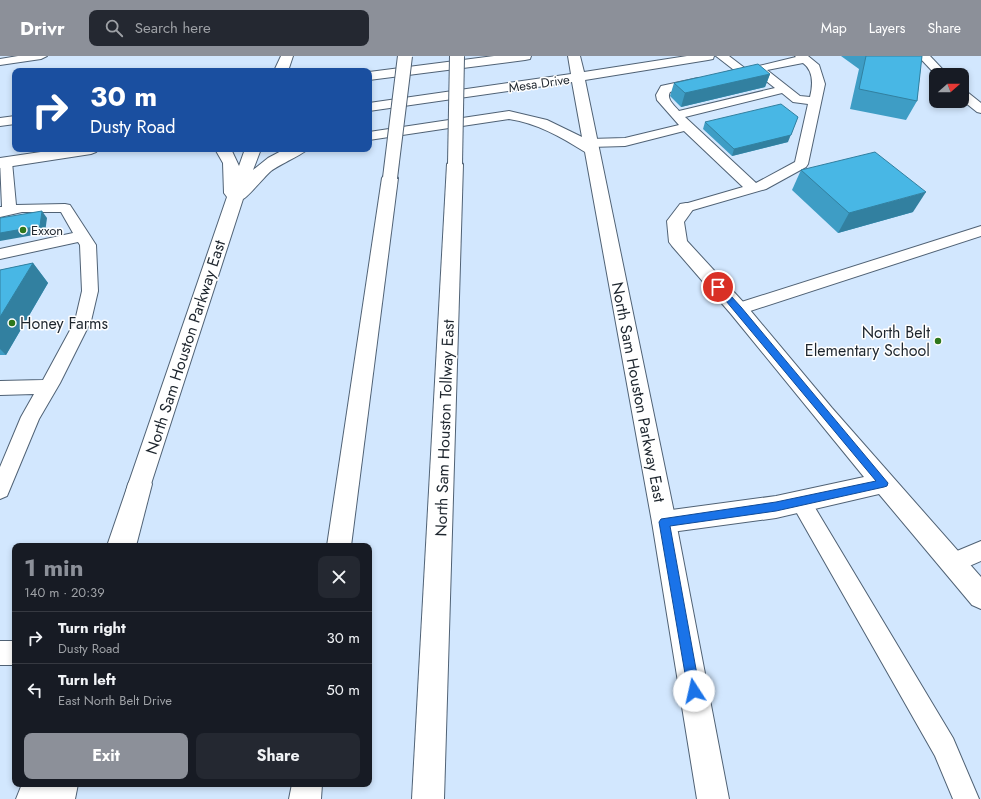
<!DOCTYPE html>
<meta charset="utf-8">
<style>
body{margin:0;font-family:Jost,sans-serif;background:#242831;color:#f1f3f6;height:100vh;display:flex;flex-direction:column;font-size:15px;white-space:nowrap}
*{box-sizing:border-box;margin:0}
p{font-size:13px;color:#9ea1a6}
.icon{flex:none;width:22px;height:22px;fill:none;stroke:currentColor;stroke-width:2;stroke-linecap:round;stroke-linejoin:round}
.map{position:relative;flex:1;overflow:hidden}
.side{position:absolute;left:12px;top:487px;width:360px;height:244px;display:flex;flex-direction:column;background:#171b24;border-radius:8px;box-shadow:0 2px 6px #0003}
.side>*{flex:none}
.guide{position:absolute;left:12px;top:12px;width:360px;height:84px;border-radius:8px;box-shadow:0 2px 6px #0003;background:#1a4fa0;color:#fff;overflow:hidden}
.needle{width:26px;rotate:69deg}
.fabs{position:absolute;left:929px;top:12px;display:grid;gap:8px}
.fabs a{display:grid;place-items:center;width:40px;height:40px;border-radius:8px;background:#171b24;box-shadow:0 2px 6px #0003;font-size:20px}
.pin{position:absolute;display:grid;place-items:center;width:34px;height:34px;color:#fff;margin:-17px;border:2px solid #fff;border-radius:50%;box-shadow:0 1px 4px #0007}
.me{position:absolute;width:44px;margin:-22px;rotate:350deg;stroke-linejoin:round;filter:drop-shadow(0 0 3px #0008)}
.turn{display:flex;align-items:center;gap:14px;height:84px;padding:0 12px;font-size:18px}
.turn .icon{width:52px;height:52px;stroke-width:2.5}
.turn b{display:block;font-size:28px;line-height:34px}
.round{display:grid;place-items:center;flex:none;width:42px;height:42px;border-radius:8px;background:#242831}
.summary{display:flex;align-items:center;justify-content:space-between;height:68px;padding:0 12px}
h1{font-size:24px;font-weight:700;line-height:30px;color:#8c9099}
.cta{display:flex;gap:8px;margin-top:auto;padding:8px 12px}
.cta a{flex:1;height:46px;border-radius:8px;background:#8c9099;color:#fff;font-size:16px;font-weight:700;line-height:46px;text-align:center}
.cta a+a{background:#242831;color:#f1f3f6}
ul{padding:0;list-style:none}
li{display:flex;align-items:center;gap:12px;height:52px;padding:0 12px;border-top:1px solid #363941}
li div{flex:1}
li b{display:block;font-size:15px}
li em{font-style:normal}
header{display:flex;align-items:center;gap:24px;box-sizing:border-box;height:56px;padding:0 20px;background:#8c9099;color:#fff}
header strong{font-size:19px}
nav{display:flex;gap:22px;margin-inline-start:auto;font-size:14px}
.search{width:280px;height:36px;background:#242831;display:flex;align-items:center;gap:10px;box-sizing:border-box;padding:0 14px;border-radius:8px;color:#9ea1a6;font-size:15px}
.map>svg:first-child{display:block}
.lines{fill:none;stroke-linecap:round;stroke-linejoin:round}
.lane-casing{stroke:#506275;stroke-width:2}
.street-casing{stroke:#506275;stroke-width:2}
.secondary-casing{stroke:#506275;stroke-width:2}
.highway-casing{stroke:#506275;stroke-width:2}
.lane{fill:#fff;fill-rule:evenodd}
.street{fill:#fff;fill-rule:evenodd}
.secondary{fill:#fff;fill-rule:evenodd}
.highway{fill:#fff;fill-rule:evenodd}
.highway-bridge-casing{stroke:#506275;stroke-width:16;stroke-linecap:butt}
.highway-bridge{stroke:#fff;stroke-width:14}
.wall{fill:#3e9dc5}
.shaded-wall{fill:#3280a0}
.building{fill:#48b7e5;stroke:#3280a0}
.route{fill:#1a73e8;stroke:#114b97}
.poi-dot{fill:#2e771c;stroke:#fff;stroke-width:1.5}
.labels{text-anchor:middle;stroke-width:3;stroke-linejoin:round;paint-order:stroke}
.far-street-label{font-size:13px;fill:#1e262e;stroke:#fff}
.far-poi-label{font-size:13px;fill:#1e262e;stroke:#fff;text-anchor:start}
.poi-label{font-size:16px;fill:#1e262e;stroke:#fff;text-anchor:start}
.street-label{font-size:16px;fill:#1e262e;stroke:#fff}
</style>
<header>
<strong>Drivr</strong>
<div class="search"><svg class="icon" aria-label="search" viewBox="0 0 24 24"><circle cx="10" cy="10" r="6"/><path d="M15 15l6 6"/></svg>Search here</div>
<nav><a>Map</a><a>Layers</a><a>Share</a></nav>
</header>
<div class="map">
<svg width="981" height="743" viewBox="0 0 981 743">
<rect width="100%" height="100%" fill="#d2e7fe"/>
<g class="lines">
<defs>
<g id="lane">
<path d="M18 0H47L41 3 0 9V3Z"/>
<path d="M716 0H729L746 13 796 1 795 0H808L819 9 825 28 808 108 806 111 766 133 686 156 681 155 679 152 681 149 743 131 684 75 625 90 590 91 585 90 583 87 585 84 590 83 625 82 679 69 657 44 656 39 661 30 698 22 702 24 704 26 702 28 670 36C666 43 674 49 679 55L775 32 756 17 724 23 720 22 718 20 720 18 734 14ZM803 7C814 15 813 29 810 41L800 40 767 14ZM782 37 793 46 808 48 795 106 756 127 685 61Z"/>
<path d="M918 0H930L948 19H936Z"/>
<path d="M962 34 966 35 981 47V57L977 56 962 44Z"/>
<path d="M5 102 10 103 12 106 16 149 65 148 70 149 96 189 98 235 91 265 60 327 39 363 7 440 0 443V411L21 361 34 338 0 339V325L43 324 75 265 82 235 80 189 78 186 0 203V193L73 177 61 156H22L0 161V151H2L0 104Z"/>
<path d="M981 170V180L738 259 732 257 730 253 732 249Z"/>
<path d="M801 437 808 440 953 682 979 743H953L935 700 794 452 791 446 794 440Z"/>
<path d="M981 485V505L953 517 945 514 942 507 945 500Z"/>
<rect x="0" y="585" width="15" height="24"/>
</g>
<path id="street" d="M686 147 692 148 694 152 684 166 687 185 745 248 832 352 981 521V553L972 549 879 438 776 462 664 477 655 474 652 466 655 458 664 455 776 440 864 421 731 258 672 190 669 186 667 165 680 148Z"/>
<g id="secondary">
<path d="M281 0H293L288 15H274Z"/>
<path d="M494 0H531L530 3 525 4 369 24V16Z"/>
<path d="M568 0H580L584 16 687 0H714L713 3 708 4 585 24 676 466 729 743H697L652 466 585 96C561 81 537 67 509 63L369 84V76L509 55 547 64 582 81 572 26 369 55V47L571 18Z"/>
<path d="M15 60V68L0 70V62Z"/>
<path d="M61 93H99L96 96 91 98 0 112V102Z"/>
<path d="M215 93H231L239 110 245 93H261L253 114 268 102 285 93H308C305 97 279 109 271 115 265 120 247 142 243 143L131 490H107L227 141 224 137 223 107Z"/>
<path d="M22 728H52L48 743H16Z"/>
</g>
<g id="highway">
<path d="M455 103 461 105 463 108 444 743H412L447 108 449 105Z"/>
<path d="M390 117 396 119 398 122 351 490H327L382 122 384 119Z"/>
<path d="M140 418 148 421 152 428 136 490H112L128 428 132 421Z"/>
<path d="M48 728H78L75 743H43Z"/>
<path d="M292 728H322L321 743H289Z"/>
</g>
</defs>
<!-- lane casing -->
<use href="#lane" class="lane-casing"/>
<!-- street casing -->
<use href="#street" class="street-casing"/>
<!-- secondary casing -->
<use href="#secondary" class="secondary-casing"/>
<!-- highway casing -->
<use href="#highway" class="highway-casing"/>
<!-- lane -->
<use href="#lane" class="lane"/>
<!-- street -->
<use href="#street" class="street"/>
<!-- secondary -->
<use href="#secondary" class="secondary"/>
<!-- highway -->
<use href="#highway" class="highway"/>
<defs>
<g id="highway-bridge">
<path d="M455 108 457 0"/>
<path d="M390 122 405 0"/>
</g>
</defs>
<!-- highway-bridge casing -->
<use href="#highway-bridge" class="highway-bridge-casing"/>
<!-- highway-bridge -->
<use href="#highway-bridge" class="highway-bridge"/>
</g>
<!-- wall -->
<g class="wall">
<path d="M841 0H922L917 45 906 64 850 53 859 13Z"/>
<path d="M770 18 765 31 681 51 670 40 674 27Z"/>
<path d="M705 66 788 86 732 100 703 73Z"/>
<path d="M801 114 913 156 838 177 792 134Z"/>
<path d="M33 207 48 227 6 299H0V214Z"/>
</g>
<!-- shaded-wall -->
<g class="shaded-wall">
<path d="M770 18 765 31 681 51 685 37Z"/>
<path d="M798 61 788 86 732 100 734 93Z"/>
<path d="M926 136 913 156 838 177 849 157Z"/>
<path d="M42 155 47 162 45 177 0 185V177Z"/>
<path d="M33 207 48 227 6 299 0 293V261Z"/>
</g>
<!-- building -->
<g class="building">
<path d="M866 0H922L917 45 859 33Z"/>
<path d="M758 8 770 18 685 37 674 27Z"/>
<path d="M781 48 798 61 791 79 734 93 705 66Z"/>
<path d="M875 96 926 136 849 157 801 114Z"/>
<path d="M42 155 40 170 0 177V162Z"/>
<path d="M33 207 0 261V214Z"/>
</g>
<!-- route -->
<path class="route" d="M718 228 721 229 741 251 888 427 887 430 884 431 776 455 670 470 700 635 698 639 694 641 690 639 688 635 659 466 661 463 776 446 876 425 716 233 714 231Z"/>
<!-- markers -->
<g class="poi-dot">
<circle cx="23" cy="174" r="4"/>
<circle cx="12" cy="267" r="4"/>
<circle cx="938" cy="285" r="4"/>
</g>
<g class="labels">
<!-- far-street labels -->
<g class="far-street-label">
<text transform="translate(539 27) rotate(-8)" y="5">Mesa Drive</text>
</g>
<!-- far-poi labels -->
<g class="far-poi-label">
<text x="31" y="179">Exxon</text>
</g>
<!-- poi labels -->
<g class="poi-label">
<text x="20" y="273">Honey Farms</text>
<text x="930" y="282" text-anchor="end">North Belt<tspan x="930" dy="18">Elementary School</tspan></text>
</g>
<!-- street labels -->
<g class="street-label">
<text transform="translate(185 291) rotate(-72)" y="6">North Sam Houston Parkway East</text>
<text transform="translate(639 336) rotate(79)" y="6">North Sam Houston Parkway East</text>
<text transform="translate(444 372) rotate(-88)" y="6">North Sam Houston Tollway East</text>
</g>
</g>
</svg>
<div class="fabs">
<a><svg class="needle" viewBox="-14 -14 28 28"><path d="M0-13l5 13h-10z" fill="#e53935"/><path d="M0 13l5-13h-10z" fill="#9ea1a6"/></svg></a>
</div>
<div class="pin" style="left:718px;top:231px;background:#d93025"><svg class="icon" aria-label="arrive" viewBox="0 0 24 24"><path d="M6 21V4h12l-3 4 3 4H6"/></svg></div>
<svg class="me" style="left:694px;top:635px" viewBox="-20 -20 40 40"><circle r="19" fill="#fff"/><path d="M0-13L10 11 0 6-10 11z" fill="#1a73e8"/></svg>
<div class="guide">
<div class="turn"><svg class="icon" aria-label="right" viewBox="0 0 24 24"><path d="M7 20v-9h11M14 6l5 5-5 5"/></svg><div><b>30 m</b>Dusty Road</div></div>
</div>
<section class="side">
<div class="summary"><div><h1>1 min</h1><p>140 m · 20:39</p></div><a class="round"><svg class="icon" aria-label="close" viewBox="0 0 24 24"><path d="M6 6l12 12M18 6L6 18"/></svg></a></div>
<ul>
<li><svg class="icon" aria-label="right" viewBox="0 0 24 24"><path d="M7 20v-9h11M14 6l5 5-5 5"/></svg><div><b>Turn right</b><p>Dusty Road</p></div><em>30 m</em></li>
<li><svg class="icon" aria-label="left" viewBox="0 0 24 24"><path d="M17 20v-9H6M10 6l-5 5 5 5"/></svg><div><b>Turn left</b><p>East North Belt Drive</p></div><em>50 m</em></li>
</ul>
<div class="cta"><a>Exit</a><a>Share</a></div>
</section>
</div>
